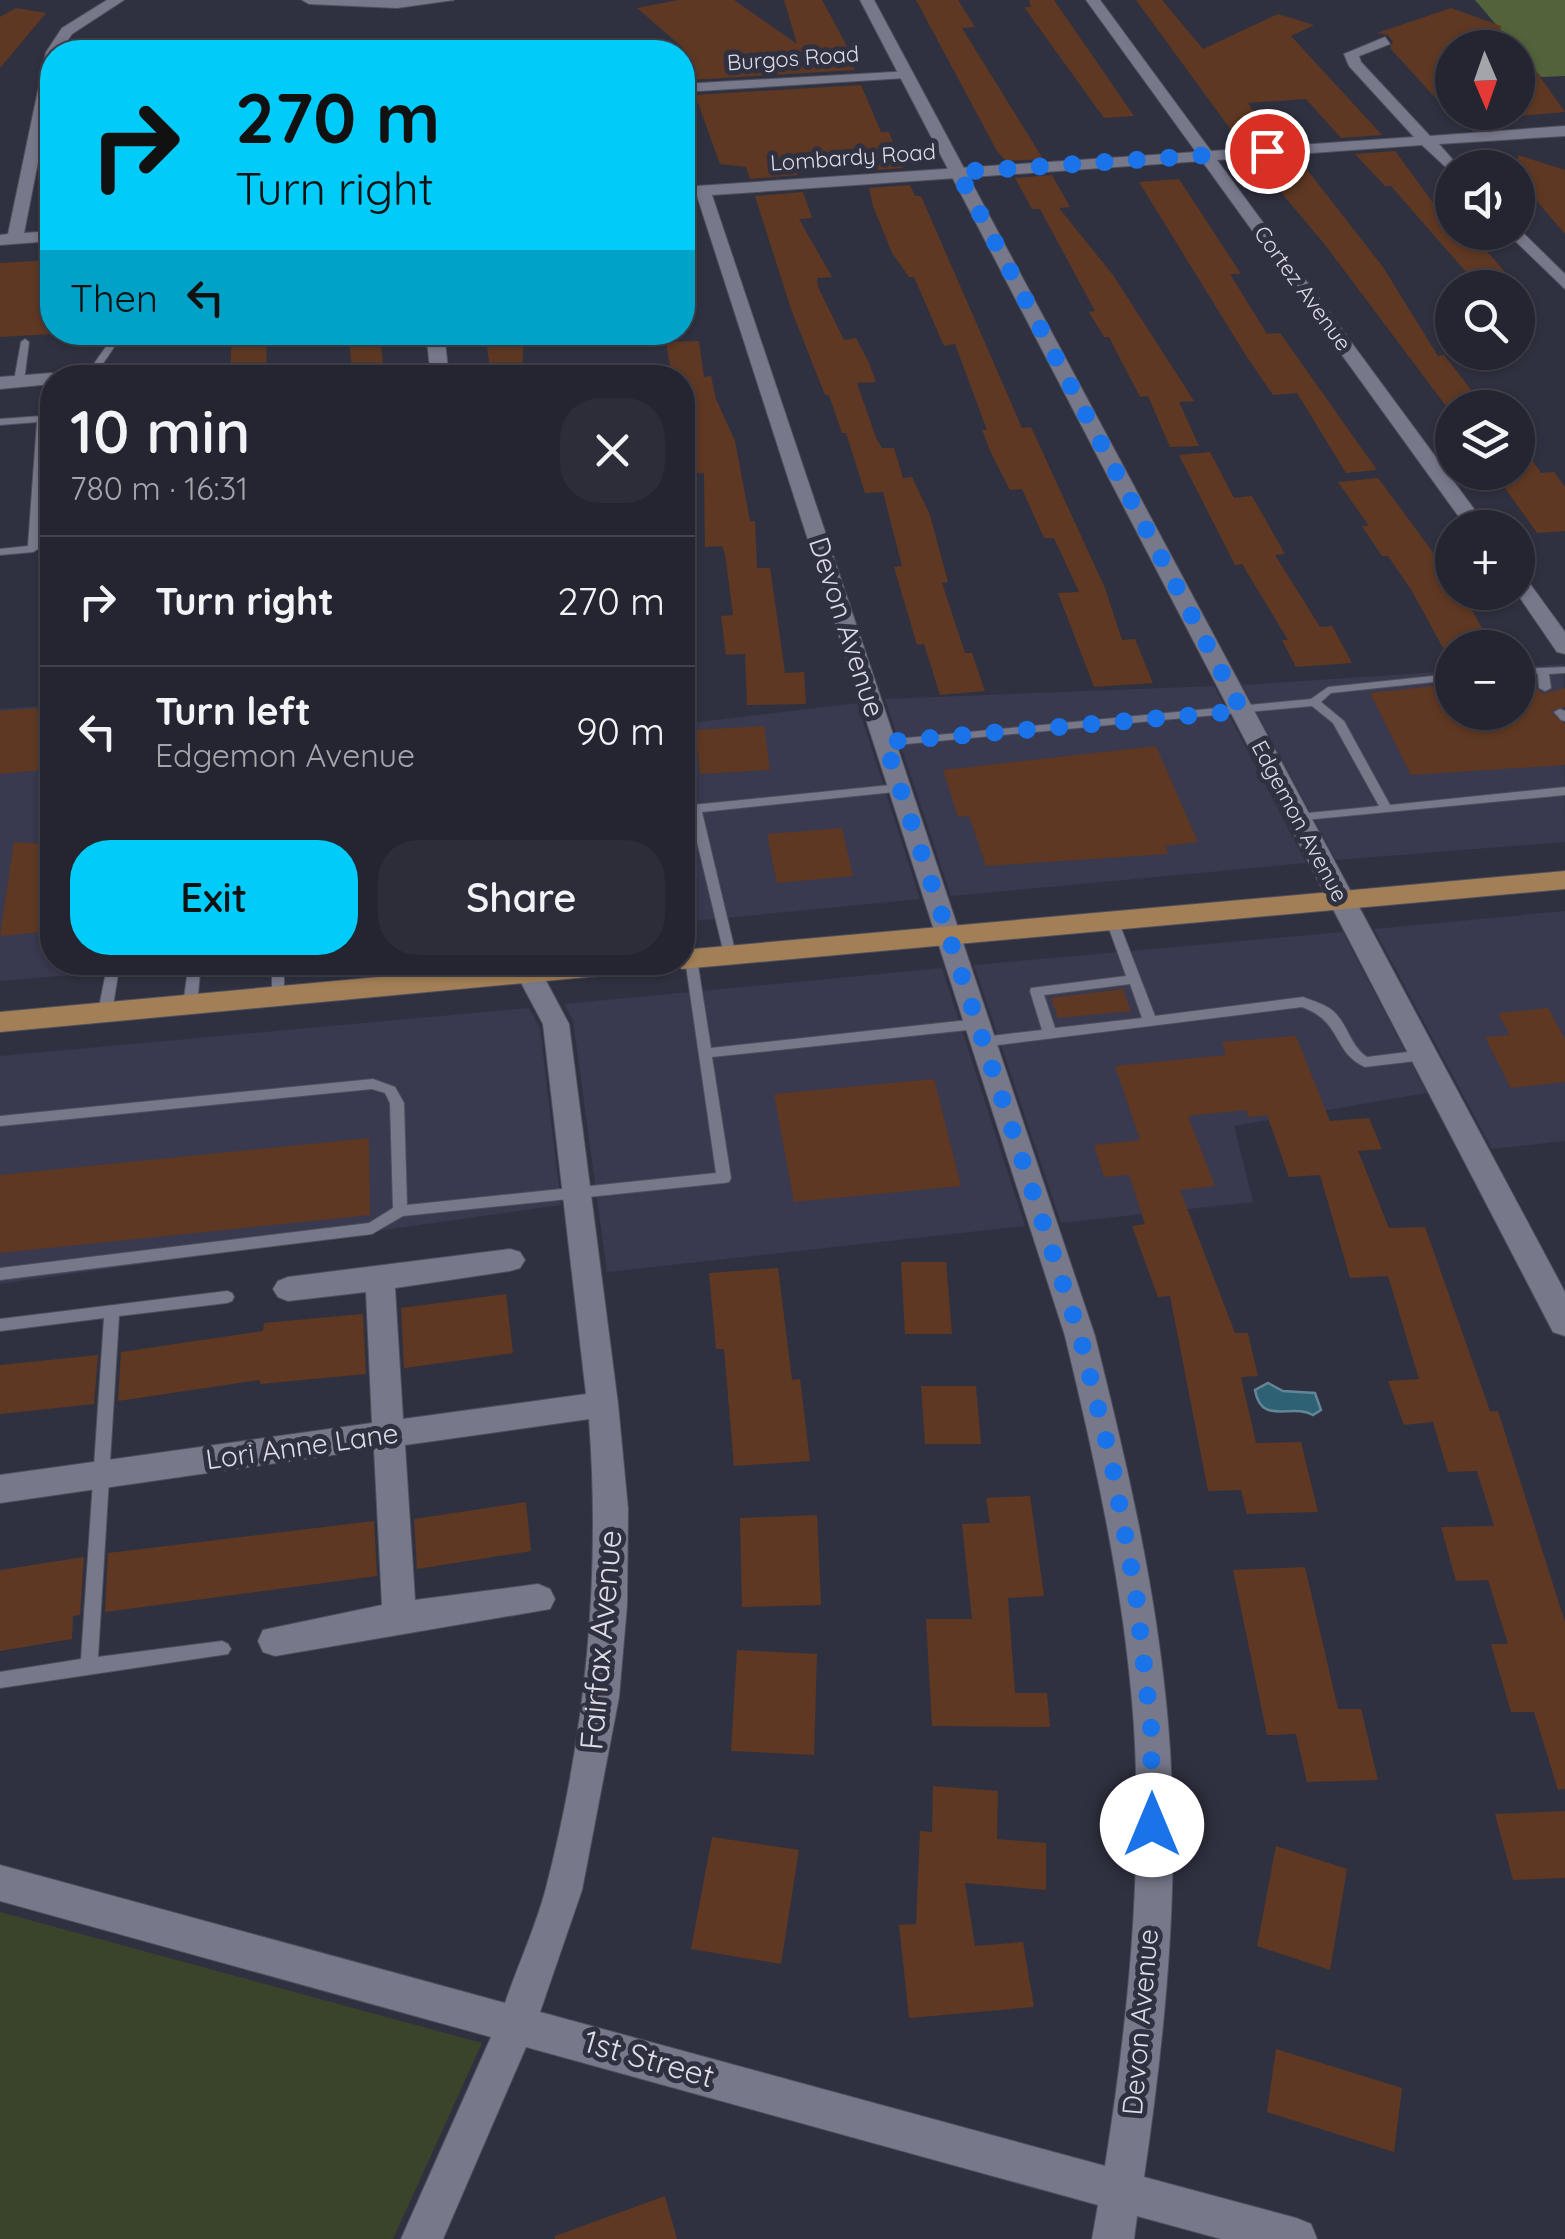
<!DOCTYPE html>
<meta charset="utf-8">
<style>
body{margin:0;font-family:Quicksand,sans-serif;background:#2c2d38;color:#f1f3f6;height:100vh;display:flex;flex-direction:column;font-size:38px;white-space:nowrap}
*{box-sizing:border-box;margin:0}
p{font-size:32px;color:#a3a5ab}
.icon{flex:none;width:55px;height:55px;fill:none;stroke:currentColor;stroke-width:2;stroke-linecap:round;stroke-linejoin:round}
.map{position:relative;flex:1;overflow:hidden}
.sheet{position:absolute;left:40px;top:365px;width:655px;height:610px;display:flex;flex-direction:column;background:#242530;border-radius:40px;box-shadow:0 2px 8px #0004,0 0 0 2px #41424c}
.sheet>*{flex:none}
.guide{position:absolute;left:40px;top:40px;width:655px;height:305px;border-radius:40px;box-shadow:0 2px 8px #0004,0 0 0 2px #41424c;background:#00cbf9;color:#111;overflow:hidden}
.needle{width:65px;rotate:178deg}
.controls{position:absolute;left:1435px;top:30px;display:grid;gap:20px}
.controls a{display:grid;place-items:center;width:100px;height:100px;border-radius:50%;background:#242530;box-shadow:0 2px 8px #0004,0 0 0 2px #41424c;font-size:50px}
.pin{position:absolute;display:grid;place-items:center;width:85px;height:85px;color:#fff;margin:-42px;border:5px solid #fff;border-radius:50%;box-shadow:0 2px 10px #0007}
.me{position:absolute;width:110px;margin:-55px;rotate:0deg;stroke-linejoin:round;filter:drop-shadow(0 0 8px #0008)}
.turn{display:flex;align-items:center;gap:35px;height:210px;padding:0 30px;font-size:45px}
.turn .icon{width:130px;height:130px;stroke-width:2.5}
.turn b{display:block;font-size:70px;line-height:85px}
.then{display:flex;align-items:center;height:95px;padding:0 30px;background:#0003;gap:20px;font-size:38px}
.round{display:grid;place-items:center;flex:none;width:105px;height:105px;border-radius:40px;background:#2c2d38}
.head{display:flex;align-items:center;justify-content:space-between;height:170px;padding:0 30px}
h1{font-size:60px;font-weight:600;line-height:75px}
.action{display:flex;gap:20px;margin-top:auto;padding:20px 30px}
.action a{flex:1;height:115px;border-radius:40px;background:#00cbf9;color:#111;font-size:40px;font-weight:600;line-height:115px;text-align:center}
.action a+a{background:#2c2d38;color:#f1f3f6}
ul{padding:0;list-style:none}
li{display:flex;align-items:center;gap:30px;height:130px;padding:0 30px;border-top:2px solid #41424c}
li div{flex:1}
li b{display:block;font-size:38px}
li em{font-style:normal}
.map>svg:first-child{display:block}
.built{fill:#39394f}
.green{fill:#39442a}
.forest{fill:#52623a}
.water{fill:#2f6175;stroke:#638697;stroke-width:2.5}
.building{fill:#5e3823}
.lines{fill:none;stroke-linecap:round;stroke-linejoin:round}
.service-casing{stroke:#4f4f5c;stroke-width:2}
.minor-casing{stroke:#4f4f5c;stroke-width:2}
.tertiary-casing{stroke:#4f4f5c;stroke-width:2}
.primary-casing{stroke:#4f4f5c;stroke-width:2}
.service{fill:#77788a;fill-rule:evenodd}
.minor{fill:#77788a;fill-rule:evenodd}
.tertiary{fill:#77788a;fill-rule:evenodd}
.primary{fill:#a27f56;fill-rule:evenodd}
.route{stroke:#1a73e8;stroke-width:18;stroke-dasharray:0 32.4}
.labels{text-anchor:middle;stroke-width:10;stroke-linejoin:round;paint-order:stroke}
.far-street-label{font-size:22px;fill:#dcdce7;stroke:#303140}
.street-label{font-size:28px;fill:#dcdce7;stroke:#303140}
.near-street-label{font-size:32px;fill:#dcdce7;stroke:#303140}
</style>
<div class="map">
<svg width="1565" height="2239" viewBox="0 0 1565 2239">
<rect width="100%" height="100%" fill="#303140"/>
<!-- built -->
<g class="built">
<path d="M1564 664 1565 842 1336 860 1242 685 1452 671V712H1518V667Z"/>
<path d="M1214 686 1306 863 951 896 885 699Z"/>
<path d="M857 703 920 899 683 922 682 724Z"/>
<path d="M52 705V962L210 963 0 981V709Z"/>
<path d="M1565 911V1141L1492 1149 1374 929Z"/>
<path d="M1343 932 1427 1093 1234 1126 1253 1202 1061 1223 974 965Z"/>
<path d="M942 968 1025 1226 607 1272 573 1021 564 1004Z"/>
<path d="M529 1008 540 1028 561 1205 0 1284V1056Z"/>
</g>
<!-- green -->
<path class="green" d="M0 1912 482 2043 393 2239H0Z"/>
<!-- forest -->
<path class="forest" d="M1475 0H1565V76L1541 77Z"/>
<!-- water -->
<path class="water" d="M1268 1383 1283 1391 1315 1393 1321 1410 1313 1415C1292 1403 1261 1426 1255 1390Z"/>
<!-- building -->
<g class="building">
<path d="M678 0H734L797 44 784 0H822L855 61H851L855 70 689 80 682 47 637 8Z"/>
<path d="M916 0H958L975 27 962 28 1043 159 1006 161 997 151Z"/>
<path d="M1029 0H1054L1134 116 1104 118 1024 7H1031Z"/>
<path d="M1136 0H1162L1203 49 1278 14 1314 25 1291 36 1382 135 1341 138 1306 99 1248 103 1274 143 1242 145Z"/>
<path d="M16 8 46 13 0 68V17Z"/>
<path d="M1451 8 1501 26 1496 48H1452V116L1390 48 1393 42 1388 35 1377 33Z"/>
<path d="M1518 46 1565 112 1517 116Z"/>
<path d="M861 85 881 132H889L903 168 865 171 862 160 794 162 798 175 750 179 746 167 720 164 695 95Z"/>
<path d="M1395 151 1437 208 1443 204 1452 214V232H1470L1519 288H1480L1391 186H1385L1355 154Z"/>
<path d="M1518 155 1565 170V234L1518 179Z"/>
<path d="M1284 159 1290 169 1305 167 1383 267 1438 356 1444 355 1485 408H1452V414L1326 246 1255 161Z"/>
<path d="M1052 175 1070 207 1059 208 1113 275 1194 401 1179 402 1199 446 1170 447 1148 396 1140 397 1109 337H1104L1089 312 1095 311 1040 209H1032L1015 178Z"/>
<path d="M1179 179 1241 274H1230L1267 334 1280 333 1377 470 1346 473 1297 393 1273 395 1245 354 1139 182Z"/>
<path d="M910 185 915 196H921L1022 428 1031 427 1105 588 1122 640 1135 639 1153 683 1094 687 1058 593 1079 592 1054 538H1044L1022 489 1010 490 991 453 982 430H987L955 344 944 346 914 277H909L892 253 873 206 869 188Z"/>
<path d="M803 192 812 218 799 219 832 277 817 278 818 287 844 340 856 338 869 363 876 382 857 383 876 438 882 448H894L903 478 912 477 930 515 948 582 942 583 965 653H972L985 691 940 695 924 644 917 645 894 567 902 566 883 492 865 493 846 433H842L829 395H825L791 309 755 196Z"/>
<path d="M52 260V334L0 337V263Z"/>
<path d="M232 332H267L266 378H230Z"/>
<path d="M348 332H380L384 374 353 377Z"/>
<path d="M485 332H524L522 373 491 376Z"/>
<path d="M699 341 704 377 711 376 716 399 735 441 750 521H755L757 568H770L785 673 804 672 806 704 747 705 745 654 726 655 721 616 733 615 725 554 722 546 705 547 704 473 687 474 682 378H672L666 342Z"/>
<path d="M1518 441 1541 473 1554 472 1565 487V531L1537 533 1497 477 1518 475Z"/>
<path d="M1210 452 1234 498 1252 496 1285 554 1275 555 1320 627 1332 626 1352 663 1296 667 1282 640H1288L1242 564 1235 565 1179 455Z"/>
<path d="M1378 478 1452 578V592H1462L1493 648H1443L1412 591 1388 556H1382L1362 526H1369L1338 482Z"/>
<path d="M1518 678H1535V688L1543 694 1565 688V707L1550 711 1565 724V765L1411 775 1370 693 1452 684V712H1518Z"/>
<path d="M52 707V769L0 774V711Z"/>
<path d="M764 726 770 770 700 774 695 730Z"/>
<path d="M1156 746 1198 842 1165 846 1168 854 986 866 969 816 958 817 943 770Z"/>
<path d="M842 828 853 876 777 883 767 834Z"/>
<path d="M14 842 52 845V931L0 936Z"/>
<path d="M1123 989 1131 1011 1058 1018 1051 998Z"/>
<path d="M1548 1008 1565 1039V1082L1511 1088 1485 1037 1510 1035 1498 1013Z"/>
<path d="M1296 1036 1330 1121 1369 1118 1382 1149 1358 1151 1389 1228 1425 1227 1490 1411H1498L1565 1622V1789L1558 1790 1534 1712H1511L1491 1644H1508L1488 1580 1456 1581 1441 1527 1494 1526 1477 1471 1448 1472 1433 1422 1404 1425 1388 1381 1419 1379 1388 1276 1350 1278 1320 1175 1289 1177 1267 1115 1248 1117 1246 1110 1188 1116 1215 1186 1180 1190 1235 1333H1248L1258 1376 1241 1377 1256 1443 1301 1442 1318 1512 1247 1514 1241 1490 1208 1491 1170 1296 1158 1297 1132 1226 1145 1224 1129 1175 1104 1177 1094 1145 1140 1140 1115 1066 1226 1055 1222 1042Z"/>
<path d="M934 1079 961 1186 794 1202 774 1094Z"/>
<path d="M369 1138 370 1215 0 1253V1175Z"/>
<path d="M901 1262H946L952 1334H905Z"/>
<path d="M778 1268 792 1380 800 1379 810 1461 734 1466 724 1349H716L709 1273Z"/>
<path d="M506 1294 513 1353 404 1368 401 1308Z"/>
<path d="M363 1314 366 1374 260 1384V1380L118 1401 121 1352 263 1331 264 1323Z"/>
<path d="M98 1355 94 1404 0 1414V1365Z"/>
<path d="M921 1386H976L981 1444H925Z"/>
<path d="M1030 1496 1044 1596 1008 1598 1015 1693H1047L1050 1727 932 1726 926 1619H972L962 1524 990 1523 986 1498Z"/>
<path d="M526 1502 531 1551 417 1569 414 1519Z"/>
<path d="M817 1515 821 1605 742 1607 740 1518Z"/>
<path d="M374 1521 377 1576 105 1612 108 1553Z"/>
<path d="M84 1557 80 1615 73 1616 72 1639 0 1651V1570Z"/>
<path d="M1305 1567 1338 1709H1361L1378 1780 1307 1782 1296 1734 1267 1735 1233 1570Z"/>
<path d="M737 1650 817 1654 814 1755 731 1751Z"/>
<path d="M933 1786 998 1791 997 1839 1046 1843V1890L965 1883 975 1946 1023 1942 1034 2007 909 2018 899 1925 916 1924 920 1831 932 1832Z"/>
<path d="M1565 1811V1878L1513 1880 1495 1814Z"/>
<path d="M712 1837 799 1850 781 1964 691 1949Z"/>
<path d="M1276 1846 1347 1869 1330 1970 1257 1946Z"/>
<path d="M1276 2049 1402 2088 1394 2152 1267 2112Z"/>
<path d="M665 2196 677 2239H555V2236Z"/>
</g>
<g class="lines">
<defs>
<g id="service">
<path d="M112 338 119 340 93 378H84Z"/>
<path d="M25 339 29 342 24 381 19 384 14 381 21 342Z"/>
<path d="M42 416 47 419 38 549 33 552 0 555V549L28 546 37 422 0 425V419Z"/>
<path d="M1565 667V673L1549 674 1551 688 1545 691 1539 688 1538 674 1518 675V669Z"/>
<path d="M1452 674V680L1331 693 1321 702 1344 721 1390 805 1565 787V795L1294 821 1292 818 1294 815 1298 814 1379 806 1333 723 1312 706 885 746 879 743 885 740 1311 699 1328 687Z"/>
<path d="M1560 709 1565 711V721L1561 720 1554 712Z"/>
<path d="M900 784 906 788 904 791 702 812 736 955 735 958H725L690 813 682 814V806Z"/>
<path d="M1112 916 1118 920 1155 1016 1303 997C1313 1001 1325 1004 1333 1011 1348 1024 1350 1046 1367 1057L1424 1050 1431 1055 1424 1060 1365 1067C1332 1052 1343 1022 1302 1007L983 1047 978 1045 976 1042 983 1037 1042 1030 1030 991 1031 988 1126 976 1106 920ZM1130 984 1142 1018 1055 1028 1044 995Z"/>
<path d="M691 955 697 959 711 1048 977 1019 984 1024 977 1029 712 1057 731 1178 729 1182 724 1183 403 1216 372 1234 0 1280V1268L369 1223 393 1208 390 1103 385 1093 372 1089 0 1126V1116L373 1079 395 1087 404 1103 407 1205 716 1173 685 959Z"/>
<path d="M108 962H120L112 1012 105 1017 98 1012Z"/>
<path d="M189 962H201L197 1005 190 1010 183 1005Z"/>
<path d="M272 962H284V997L278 1001 272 997Z"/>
<path d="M227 1291 232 1293 234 1297 232 1301 227 1303 119 1316 98 1657 222 1641 228 1644 231 1649 228 1654 0 1688V1672L81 1659 104 1318 0 1331V1319Z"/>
</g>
<g id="minor">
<path d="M107 0H124L72 34 60 52H52V91L24 233 52 231V241L0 245V235L8 234 46 52 62 28Z"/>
<path d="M302 0H454L397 8 309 4Z"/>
<path d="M1086 0H1100L1211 151 1414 137 1349 66 1344 54 1385 37 1390 44 1359 56 1361 62 1430 136 1565 126V136L1439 144 1460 168H1452V173L1422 145 1217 160 1488 528H1467L1202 161 712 195 1095 1336C1127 1464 1157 1592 1168 1723 1181 1875 1166 2027 1144 2177L1296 2218 1311 2224 1317 2239H1221L1137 2216 1134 2239H1092L1098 2205 526 2047 443 2239H401L491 2037 0 1901V1865L505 2003C518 1965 536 1926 546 1888 586 1733 601 1578 589 1419L405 1445 415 1600 538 1584 550 1589 555 1599 550 1609 275 1656 263 1652 258 1641 263 1630 382 1605 374 1449 0 1503V1475L372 1423 366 1292 288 1301 278 1297 273 1289 278 1281 288 1277 510 1249 520 1252 525 1260 520 1268 510 1271 395 1288 403 1419 586 1394 543 1024 510 962H536L569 1024 618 1404 628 1509 627 1605 619 1697 582 1890 540 2012 1105 2166C1128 2021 1143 1874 1134 1726 1125 1594 1096 1464 1065 1336L697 196 682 197V187L1196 152Z"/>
<path d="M911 71V77L906 78 682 92V84Z"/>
<path d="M1518 228 1565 274V289L1506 232H1518Z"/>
<path d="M426 332H444L449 378H431Z"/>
<path d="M52 373 60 378H52V384L0 389V377Z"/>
<path d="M1518 575 1525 577 1565 632V654L1557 652 1516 592Z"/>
</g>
<path id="tertiary" d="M860 0H874L1565 1292V1336L1553 1332Z"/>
<g id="primary">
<path d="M1565 871V889L682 969 670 962H682V950Z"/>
<path d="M542 962H665L651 971 0 1032V1012Z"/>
</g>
</defs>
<!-- service casing -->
<use href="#service" class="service-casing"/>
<!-- minor casing -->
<use href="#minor" class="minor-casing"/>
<!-- tertiary casing -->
<use href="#tertiary" class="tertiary-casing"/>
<!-- primary casing -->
<use href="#primary" class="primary-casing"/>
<!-- service -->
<use href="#service" class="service"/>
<!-- minor -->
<use href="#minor" class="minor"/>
<!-- tertiary -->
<use href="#tertiary" class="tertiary"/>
<!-- primary -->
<use href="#primary" class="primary"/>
</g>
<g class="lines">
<!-- route -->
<path class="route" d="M1152 1825 1151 1727 1136 1594 1112 1464 1080 1336 885 742 1242 711 958 172 1267 151"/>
</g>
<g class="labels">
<!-- far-street labels -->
<g class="far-street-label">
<text transform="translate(793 58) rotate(-4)" y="8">Burgos Road</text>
<text transform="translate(853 157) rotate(-4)" y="8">Lombardy Road</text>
<text transform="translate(1303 288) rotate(54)" y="8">Cortez Avenue</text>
<text transform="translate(1300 821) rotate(62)" y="8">Edgemon Avenue</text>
</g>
<!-- street labels -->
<g class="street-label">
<text transform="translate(847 627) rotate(72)" y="10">Devon Avenue</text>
<text transform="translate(302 1446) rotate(-8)" y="10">Lori Anne Lane</text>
<text transform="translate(1140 2022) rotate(-85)" y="10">Devon Avenue</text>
</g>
<!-- near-street labels -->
<g class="near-street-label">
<text transform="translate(601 1640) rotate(-85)" y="11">Fairfax Avenue</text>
<text transform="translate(649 2059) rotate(16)" y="11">1st Street</text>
</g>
</g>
</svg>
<div class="controls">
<a><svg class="needle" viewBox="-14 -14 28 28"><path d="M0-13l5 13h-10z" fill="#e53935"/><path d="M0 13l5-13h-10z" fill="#a3a5ab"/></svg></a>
<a><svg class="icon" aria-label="sound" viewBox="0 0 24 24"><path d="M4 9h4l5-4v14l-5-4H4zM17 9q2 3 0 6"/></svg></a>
<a><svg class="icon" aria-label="search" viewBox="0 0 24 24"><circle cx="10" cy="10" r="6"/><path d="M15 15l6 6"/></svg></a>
<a><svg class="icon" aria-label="layers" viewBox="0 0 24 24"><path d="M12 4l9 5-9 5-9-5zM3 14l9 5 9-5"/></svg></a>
<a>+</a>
<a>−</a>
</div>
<div class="pin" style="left:1267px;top:151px;background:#d93025"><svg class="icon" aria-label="arrive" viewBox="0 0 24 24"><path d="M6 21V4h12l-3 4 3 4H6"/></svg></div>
<svg class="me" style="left:1152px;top:1825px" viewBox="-20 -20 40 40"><circle r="19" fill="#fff"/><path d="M0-13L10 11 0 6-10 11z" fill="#1a73e8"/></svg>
<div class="guide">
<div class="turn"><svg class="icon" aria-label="right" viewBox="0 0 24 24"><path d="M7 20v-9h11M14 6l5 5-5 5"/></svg><div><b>270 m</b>Turn right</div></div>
<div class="then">Then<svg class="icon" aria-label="left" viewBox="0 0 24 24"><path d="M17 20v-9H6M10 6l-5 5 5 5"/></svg></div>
</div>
<section class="sheet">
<div class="head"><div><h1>10 min</h1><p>780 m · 16:31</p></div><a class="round"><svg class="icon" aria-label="close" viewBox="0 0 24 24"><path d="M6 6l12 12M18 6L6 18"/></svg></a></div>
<ul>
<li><svg class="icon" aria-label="right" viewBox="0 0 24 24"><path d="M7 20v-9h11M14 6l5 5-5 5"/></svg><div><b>Turn right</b></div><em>270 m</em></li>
<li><svg class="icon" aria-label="left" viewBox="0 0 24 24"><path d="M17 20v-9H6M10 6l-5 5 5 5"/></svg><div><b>Turn left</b><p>Edgemon Avenue</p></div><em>90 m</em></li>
</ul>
<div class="action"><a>Exit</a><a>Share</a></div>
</section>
</div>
